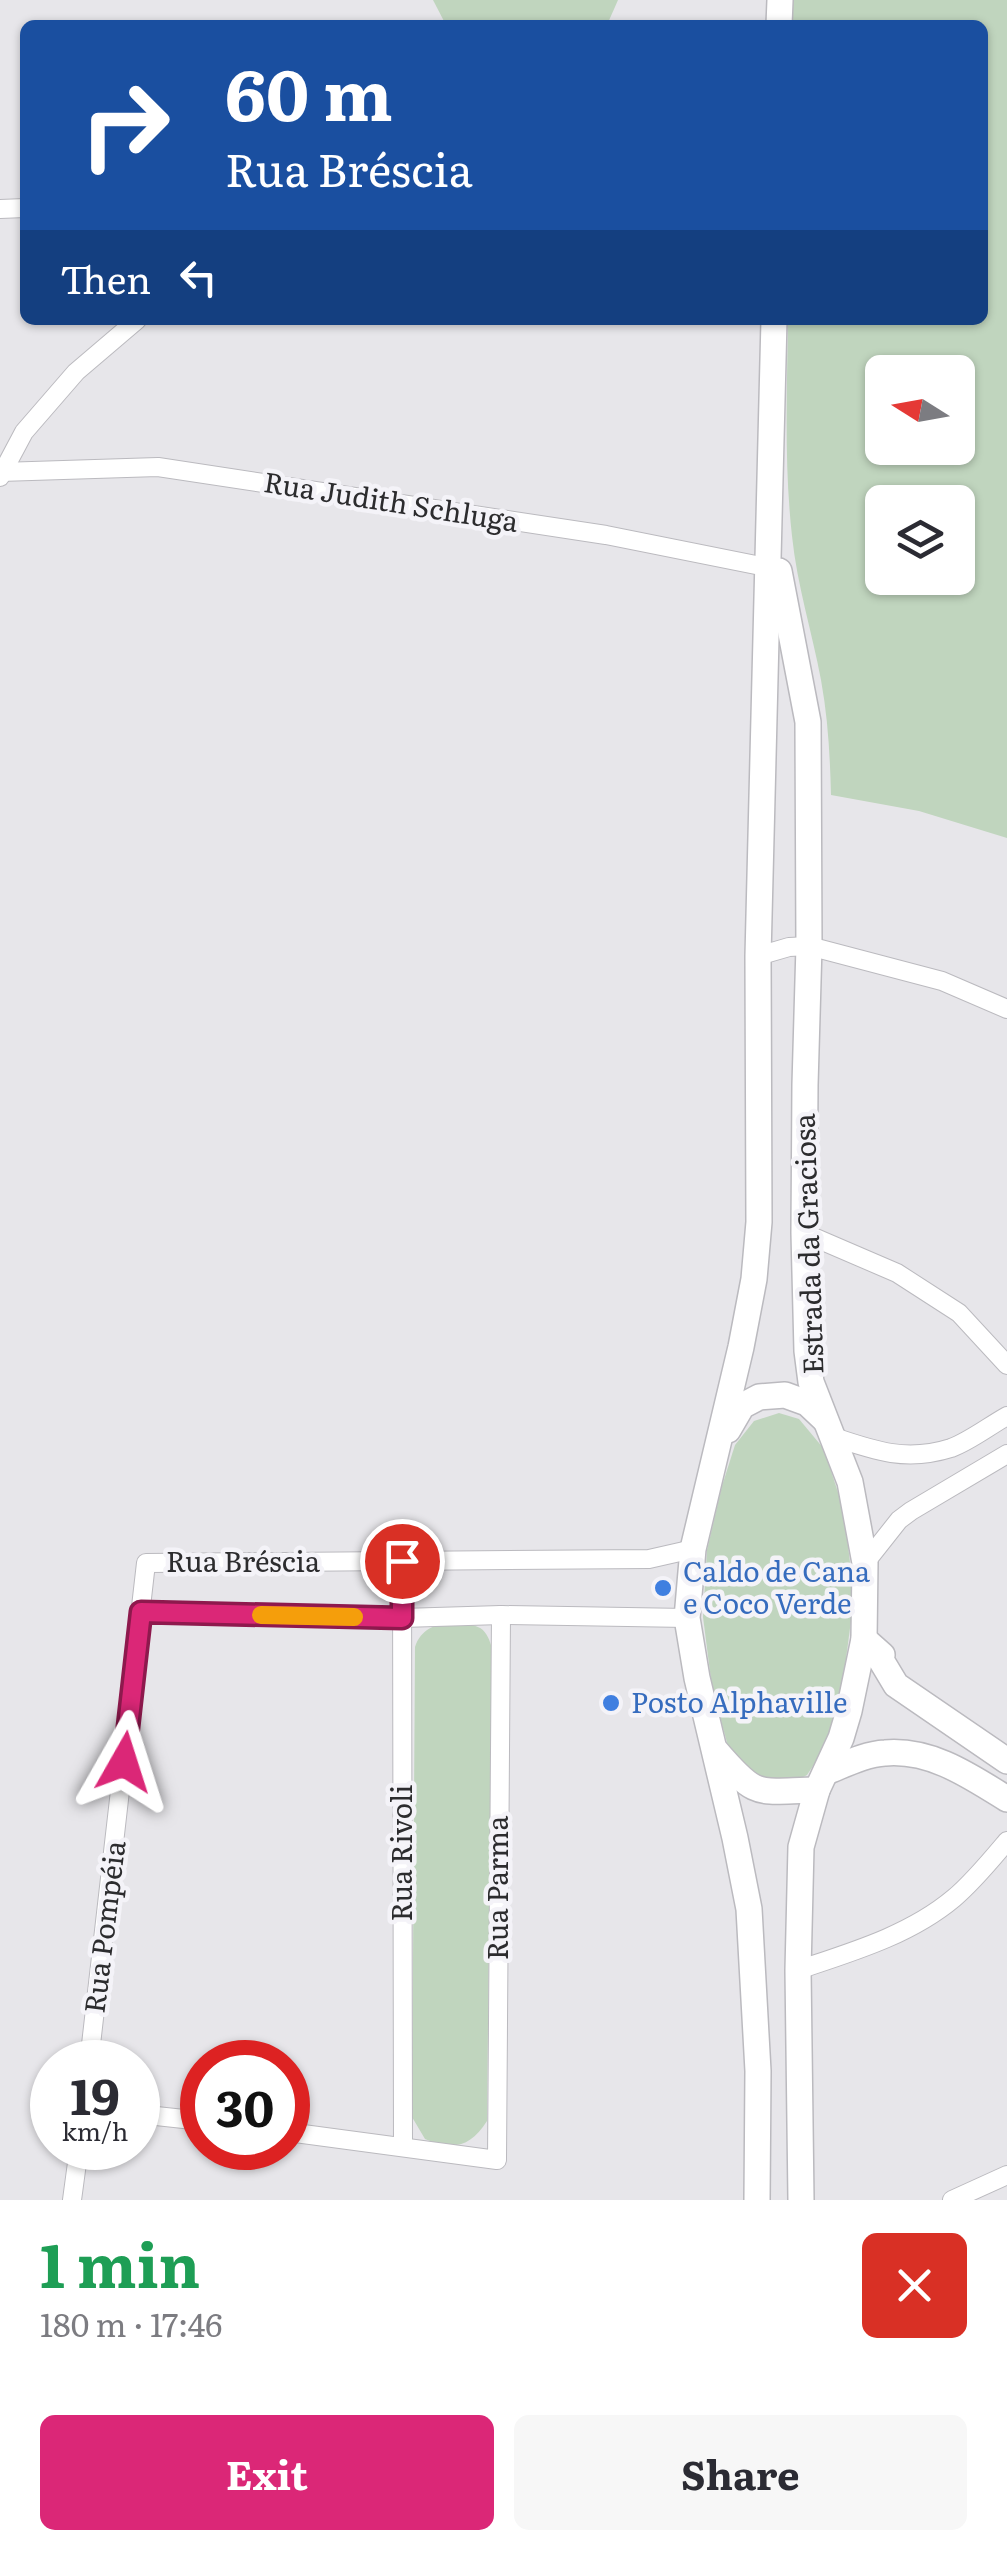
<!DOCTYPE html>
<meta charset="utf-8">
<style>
body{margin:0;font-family:Literata,serif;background:#f7f7f7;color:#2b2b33;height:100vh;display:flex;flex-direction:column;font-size:38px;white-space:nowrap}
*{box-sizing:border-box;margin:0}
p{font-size:32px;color:#7c7c81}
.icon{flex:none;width:55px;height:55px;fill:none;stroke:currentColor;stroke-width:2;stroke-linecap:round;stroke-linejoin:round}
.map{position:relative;height:2200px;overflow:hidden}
.details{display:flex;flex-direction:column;background:#fff;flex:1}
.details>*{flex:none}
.top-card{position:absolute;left:20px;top:20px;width:968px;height:305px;border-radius:15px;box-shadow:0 2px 8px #0004;background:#1a4fa0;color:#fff;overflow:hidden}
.needle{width:65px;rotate:281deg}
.tools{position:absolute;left:865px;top:355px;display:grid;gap:20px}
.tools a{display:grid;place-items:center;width:110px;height:110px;border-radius:15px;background:#fff;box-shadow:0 2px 8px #0004;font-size:50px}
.speed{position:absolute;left:30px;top:2040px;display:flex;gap:20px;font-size:50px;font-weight:700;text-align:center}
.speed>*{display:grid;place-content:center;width:130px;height:130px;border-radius:50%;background:#fff;box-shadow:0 2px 8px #0004;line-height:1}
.speed small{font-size:25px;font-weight:400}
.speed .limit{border:15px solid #d22;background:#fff;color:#111}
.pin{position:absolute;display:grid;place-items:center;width:85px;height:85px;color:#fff;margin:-42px;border:5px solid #fff;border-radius:50%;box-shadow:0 2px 10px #0007}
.me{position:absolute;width:110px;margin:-55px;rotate:6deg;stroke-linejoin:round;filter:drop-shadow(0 0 8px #0008)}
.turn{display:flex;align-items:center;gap:35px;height:210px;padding:0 40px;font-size:45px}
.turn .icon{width:130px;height:130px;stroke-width:2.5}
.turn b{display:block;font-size:70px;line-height:85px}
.then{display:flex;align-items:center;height:95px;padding:0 40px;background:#0003;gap:20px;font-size:38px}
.round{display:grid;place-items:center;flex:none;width:105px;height:105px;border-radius:15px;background:#f7f7f7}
.summary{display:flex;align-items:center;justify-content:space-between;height:170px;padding:0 40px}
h1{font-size:60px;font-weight:700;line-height:75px;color:#1e9e55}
.cta{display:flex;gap:20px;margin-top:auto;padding:20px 40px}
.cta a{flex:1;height:115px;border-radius:15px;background:#db2777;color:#fff;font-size:40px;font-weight:700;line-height:115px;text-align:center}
.cta a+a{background:#f7f7f7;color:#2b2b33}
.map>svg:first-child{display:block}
.green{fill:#c0d5be;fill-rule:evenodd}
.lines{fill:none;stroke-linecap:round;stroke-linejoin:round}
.street-casing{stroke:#bbbabf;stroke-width:20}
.secondary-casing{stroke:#bbbabf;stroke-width:28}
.street{stroke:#fff;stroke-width:18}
.secondary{stroke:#fff;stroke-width:25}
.route-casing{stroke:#8e194d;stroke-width:25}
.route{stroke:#db2777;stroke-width:18}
.slow{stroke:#f59e0b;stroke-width:18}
.shop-dot{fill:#3f7fe0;stroke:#f4f3f8;stroke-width:4}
.labels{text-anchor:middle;stroke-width:9;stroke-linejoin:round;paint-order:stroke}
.street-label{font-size:28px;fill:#2c2c2e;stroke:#f4f3f8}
.shop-label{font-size:28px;fill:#366cbe;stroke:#f4f3f8;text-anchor:start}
</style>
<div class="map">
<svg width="1007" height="2200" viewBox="0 0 1007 2200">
<rect width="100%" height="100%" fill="#e7e6ea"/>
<!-- green -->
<g class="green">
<path d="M433 0H618L607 25H446Z"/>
<path d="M792 0H1007V838L919 811 831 795C830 756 828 718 821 680 812 632 797 585 792 536 784 464 787 392 788 320H982V25H791ZM882 372H958V448H882ZM882 502H958V578H882Z"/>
<path d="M779 1413 799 1419 824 1449 844 1511 854 1597 842 1690 829 1742 807 1775 785 1787 759 1784 729 1750 712 1687 703 1617 707 1550 722 1486 735 1445 754 1421Z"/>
<path d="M453 1622C476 1626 485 1623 492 1648L487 2121C470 2147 454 2151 425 2139L412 2117 415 1647C421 1629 435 1624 453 1622Z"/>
</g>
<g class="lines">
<defs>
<g id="street">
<path d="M0 209 25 208"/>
<path d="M0 472 158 467 606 535 776 569"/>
<path d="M0 477 24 432 76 372 137 320"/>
<path d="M758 956 789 947 809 946 942 981 1007 1009"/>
<path d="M804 1233 897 1273 959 1313 1007 1365"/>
<path d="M834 1437C875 1451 907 1462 951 1448 970 1441 989 1426 1007 1416"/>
<path d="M402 1561 403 2146"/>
<path d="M865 1563 899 1520 911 1511 1007 1454"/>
<path d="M141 1612 402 1618 501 1615 687 1618"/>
<path d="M798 1970C852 1952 910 1935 954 1898 973 1882 991 1860 1007 1841"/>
<path d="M89 2062 146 1563 649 1559 693 1549"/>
<path d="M138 2114 202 2121"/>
<path d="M288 2132 497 2160 501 1615"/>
<path d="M72 2200 79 2148"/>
<path d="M952 2200 1007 2175"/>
</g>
<g id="secondary">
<path d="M779 25 780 0"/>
<path d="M779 571 808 722 809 946 805 1085 804 1233 807 1351 811 1382 850 1482 865 1563 864 1639 849 1711 841 1738 817 1790 801 1847 798 1970 801 2200"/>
<path d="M728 1430 742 1406 759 1397 785 1395 807 1403 824 1419"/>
<path d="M864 1639 882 1655 881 1660 896 1685 1007 1761"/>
<path d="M716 1751C758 1800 756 1791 817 1790"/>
<path d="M826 1772C844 1765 865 1754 885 1753 931 1749 970 1776 1007 1799"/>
<path d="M757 2200 758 2071 749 1909 735 1838 697 1678 687 1618 693 1549 741 1347 754 1279 759 1222 758 956 774 320"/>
</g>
</defs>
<!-- street casing -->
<use href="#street" class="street-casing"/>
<!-- secondary casing -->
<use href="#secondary" class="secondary-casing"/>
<!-- street -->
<use href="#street" class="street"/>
<!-- secondary -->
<use href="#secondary" class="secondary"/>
</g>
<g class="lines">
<defs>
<path id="route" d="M124 1762 141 1612 402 1618V1561"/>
</defs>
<!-- route casing -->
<use href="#route" class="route-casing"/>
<!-- route -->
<use href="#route" class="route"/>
<!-- slow -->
<path class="slow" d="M261 1615 354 1617"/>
</g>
<!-- markers -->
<g class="shop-dot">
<circle cx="663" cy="1588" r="10"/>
<circle cx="611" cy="1703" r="10"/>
</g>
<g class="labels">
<!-- street labels -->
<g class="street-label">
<text transform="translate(391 502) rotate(9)" y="10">Rua Judith Schluga</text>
<text transform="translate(809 1244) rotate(-92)" y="10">Estrada da Graciosa</text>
<text x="243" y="1572">Rua Bréscia</text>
<text transform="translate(402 1853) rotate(-90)" y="10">Rua Rivoli</text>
<text transform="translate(498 1888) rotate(-90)" y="10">Rua Parma</text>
<text transform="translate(105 1927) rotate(-83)" y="10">Rua Pompéia</text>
</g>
<!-- shop labels -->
<g class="shop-label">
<text x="683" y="1582">Caldo de Cana<tspan x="683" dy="32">e Coco Verde</tspan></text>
<text x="631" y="1713">Posto Alphaville</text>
</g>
</g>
</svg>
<div class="tools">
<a><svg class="needle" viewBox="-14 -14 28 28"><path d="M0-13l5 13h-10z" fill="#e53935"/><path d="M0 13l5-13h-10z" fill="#7c7c81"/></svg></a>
<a><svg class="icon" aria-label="layers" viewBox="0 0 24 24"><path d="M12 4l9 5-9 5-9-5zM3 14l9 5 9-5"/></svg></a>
</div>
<div class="speed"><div>19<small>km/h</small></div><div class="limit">30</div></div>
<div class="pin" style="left:402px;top:1561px;background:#d93025"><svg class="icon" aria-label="arrive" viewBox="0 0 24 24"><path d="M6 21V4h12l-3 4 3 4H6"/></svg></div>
<svg class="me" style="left:124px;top:1762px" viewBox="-20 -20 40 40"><path d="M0-17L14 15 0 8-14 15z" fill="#db2777" stroke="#fff" stroke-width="4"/></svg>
<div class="top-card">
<div class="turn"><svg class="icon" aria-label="right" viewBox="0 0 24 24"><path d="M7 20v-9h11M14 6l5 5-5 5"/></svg><div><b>60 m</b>Rua Bréscia</div></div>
<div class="then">Then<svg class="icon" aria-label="left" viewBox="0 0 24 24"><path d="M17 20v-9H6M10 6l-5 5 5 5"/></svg></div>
</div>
</div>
<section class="details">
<div class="summary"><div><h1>1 min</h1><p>180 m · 17:46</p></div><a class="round" style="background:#d93025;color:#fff"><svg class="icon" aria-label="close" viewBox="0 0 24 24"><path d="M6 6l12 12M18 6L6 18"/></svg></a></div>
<div class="cta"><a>Exit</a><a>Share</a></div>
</section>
